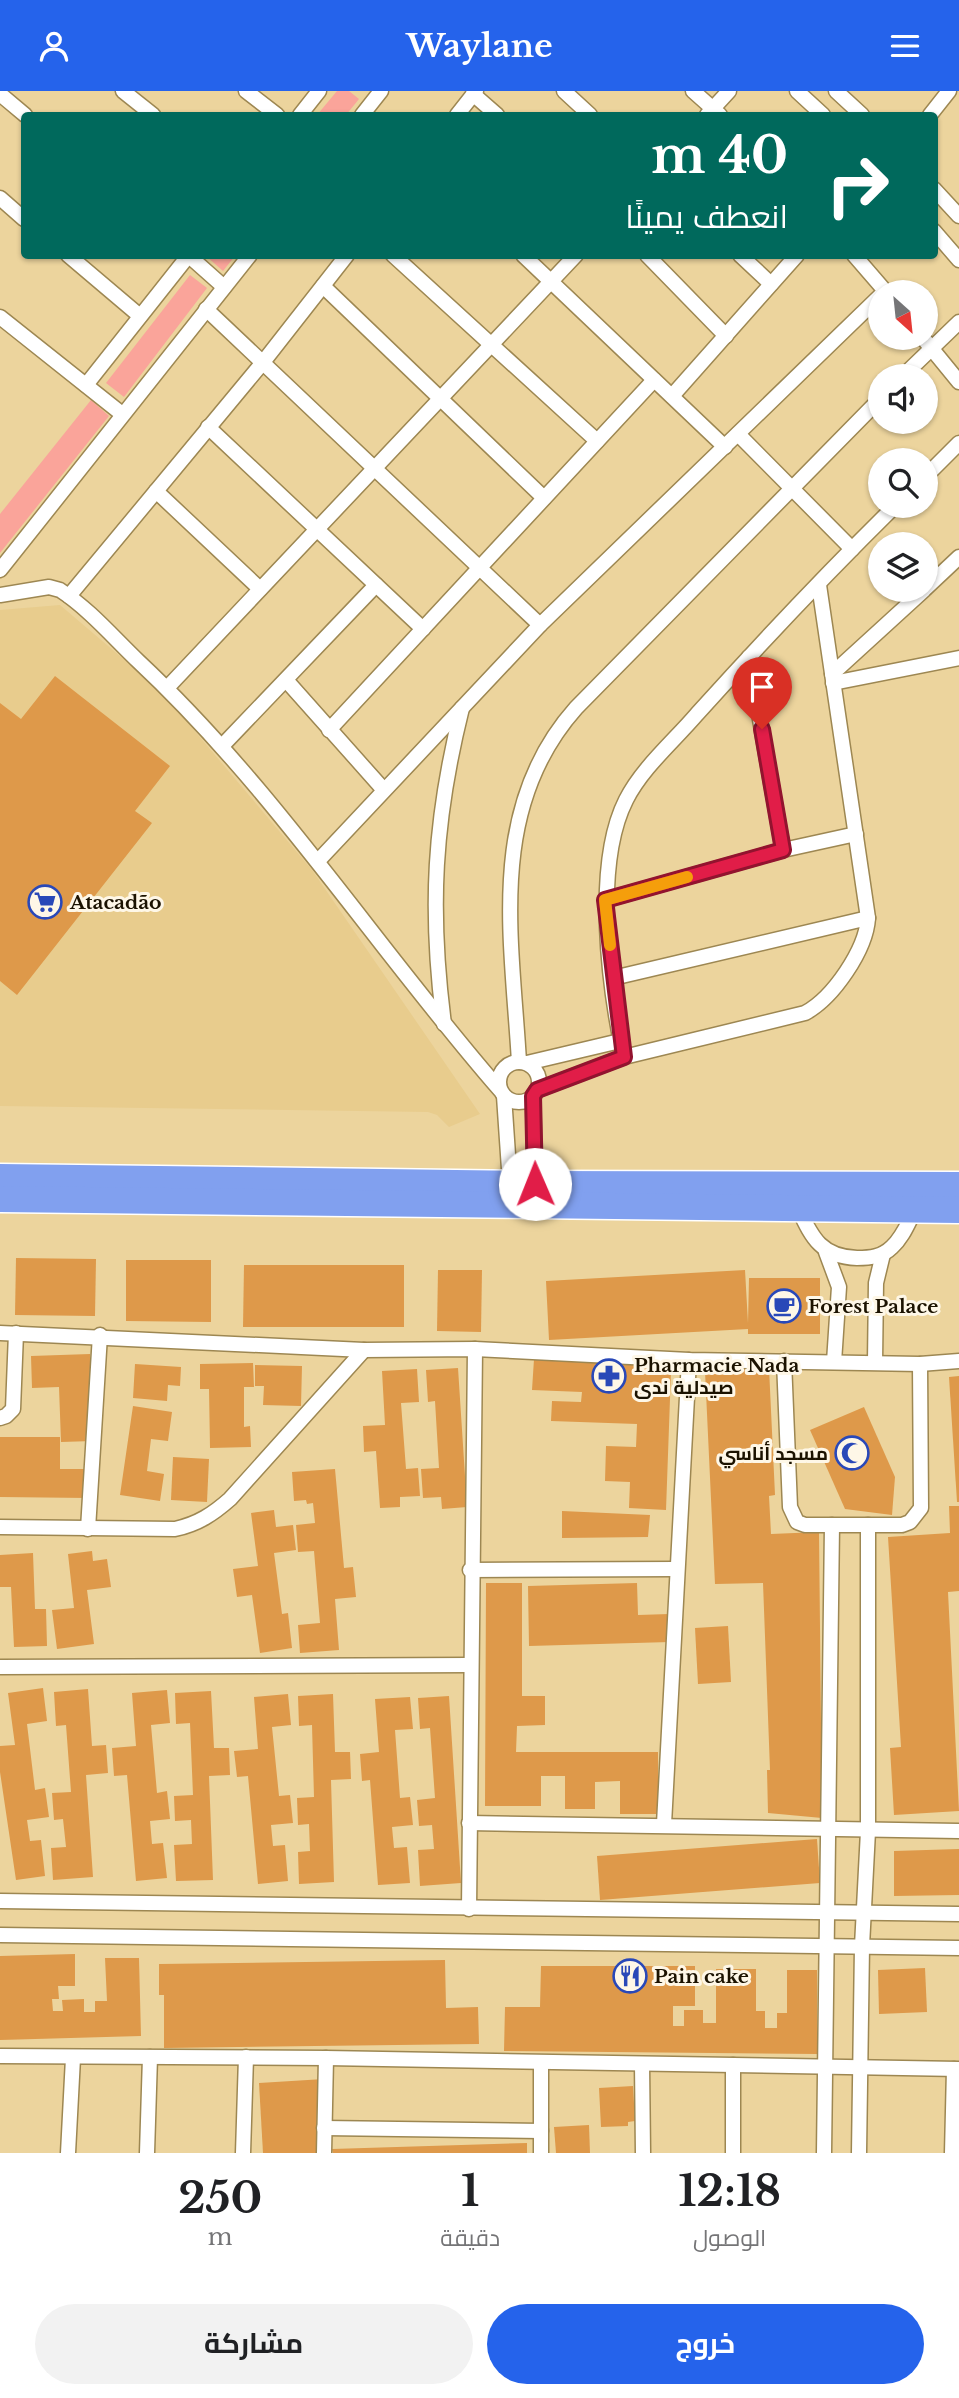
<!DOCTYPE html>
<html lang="ar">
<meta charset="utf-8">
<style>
body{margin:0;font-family:"Libre Baskerville",Cairo,serif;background:#f2f2f2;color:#202124;direction:rtl;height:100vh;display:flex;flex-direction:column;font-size:26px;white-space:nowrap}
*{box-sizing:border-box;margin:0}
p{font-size:23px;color:#757577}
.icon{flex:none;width:38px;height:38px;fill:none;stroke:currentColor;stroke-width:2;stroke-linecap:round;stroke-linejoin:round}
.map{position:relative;height:2062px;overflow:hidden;direction:ltr}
.drawer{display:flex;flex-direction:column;background:#fff;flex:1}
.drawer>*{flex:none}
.guide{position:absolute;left:21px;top:21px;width:917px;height:147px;border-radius:7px;box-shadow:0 2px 5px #0004;direction:rtl;background:#00695c;color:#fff;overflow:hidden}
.needle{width:46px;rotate:153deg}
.tools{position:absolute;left:868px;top:189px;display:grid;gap:14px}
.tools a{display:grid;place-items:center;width:70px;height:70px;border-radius:50%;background:#fff;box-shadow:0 2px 5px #0004;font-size:35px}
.pin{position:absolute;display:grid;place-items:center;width:60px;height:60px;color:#fff;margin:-72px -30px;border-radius:50% 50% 50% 0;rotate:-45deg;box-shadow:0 0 7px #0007}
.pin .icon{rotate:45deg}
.me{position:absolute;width:77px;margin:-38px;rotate:359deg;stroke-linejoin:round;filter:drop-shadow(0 0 5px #0008)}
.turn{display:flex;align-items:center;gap:24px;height:147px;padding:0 35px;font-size:32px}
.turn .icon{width:91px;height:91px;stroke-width:2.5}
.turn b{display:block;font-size:49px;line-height:60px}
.eta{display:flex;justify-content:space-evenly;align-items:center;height:119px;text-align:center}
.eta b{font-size:42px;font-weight:700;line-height:49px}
.action{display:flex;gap:14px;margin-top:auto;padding:14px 35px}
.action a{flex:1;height:80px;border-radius:42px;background:#2563eb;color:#fff;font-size:28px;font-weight:700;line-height:80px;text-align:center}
.action a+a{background:#f2f2f2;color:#202124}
header{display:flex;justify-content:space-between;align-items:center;height:91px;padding:0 35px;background:#2563eb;color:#fff;font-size:32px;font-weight:700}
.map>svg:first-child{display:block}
.built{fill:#e8cc8d}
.green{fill:#faa49a}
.building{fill:#de994a}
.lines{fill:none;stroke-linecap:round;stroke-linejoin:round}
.street-casing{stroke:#9d8752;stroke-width:17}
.highway-casing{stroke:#fff;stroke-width:29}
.street{stroke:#fff;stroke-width:14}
.highway{stroke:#81a0ef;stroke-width:26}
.route-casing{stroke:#92132f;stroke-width:18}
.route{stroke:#e11d48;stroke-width:12}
.slow{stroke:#f59e0b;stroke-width:12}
.labels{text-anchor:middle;stroke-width:6;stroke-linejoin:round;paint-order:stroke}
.poi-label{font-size:19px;font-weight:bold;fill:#1b1200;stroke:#fef7e7;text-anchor:start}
</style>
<header><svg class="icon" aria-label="menu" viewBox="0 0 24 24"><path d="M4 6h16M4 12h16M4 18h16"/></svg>Waylane<svg class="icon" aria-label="person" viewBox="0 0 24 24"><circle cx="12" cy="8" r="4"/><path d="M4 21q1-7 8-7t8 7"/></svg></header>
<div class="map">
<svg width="959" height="2062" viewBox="0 0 959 2062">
<rect width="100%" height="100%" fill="#ecd49d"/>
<!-- built -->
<path class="built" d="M60 514 161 600 312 779 480 1023 449 1036 437 1024 428 1021 0 1015V519Z"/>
<!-- green -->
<g class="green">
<path d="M337 0H349L359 8 346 24H317Z"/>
<path d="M206 165V164L235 165 223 180Z"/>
<path d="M190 184 207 197 124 306 106 292Z"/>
<path d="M91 309 109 325 0 462V423Z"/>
</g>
<!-- building -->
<g class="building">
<path d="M55 585 170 675 135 720 152 732 17 904 0 890V612L21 628Z"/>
<path d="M16 1167 96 1168 95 1225 15 1224Z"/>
<path d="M126 1169H211V1231L126 1230Z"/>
<path d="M244 1174H404V1236H243Z"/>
<path d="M438 1179H482L481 1241 437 1240Z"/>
<path d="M745 1179 748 1232 749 1187H820V1243H748V1238L549 1249 546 1190Z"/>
<path d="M90 1263 93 1350 61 1351 59 1296 32 1297 31 1265Z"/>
<path d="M534 1268 648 1275 647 1280H671L666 1419 629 1417 630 1391 605 1390 606 1355 636 1356 637 1333 551 1330 552 1310 581 1311 582 1301 532 1299Z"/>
<path d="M253 1272 254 1296H244V1336L250 1335 251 1356 210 1357 209 1298H200V1273Z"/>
<path d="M135 1273 181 1276 180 1295 168 1294 167 1310 133 1307Z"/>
<path d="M255 1274 302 1275 301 1315 263 1314 264 1295H255Z"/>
<path d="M458 1277 467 1416 442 1418 441 1406 423 1407 421 1378 439 1377 435 1310 428 1311 426 1279Z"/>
<path d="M769 1277 775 1404 769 1405 771 1443 819 1441 822 1727 768 1722 767 1679H770L763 1492 715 1493 705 1280Z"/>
<path d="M417 1278 419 1311 401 1312 406 1378 418 1377 420 1405 400 1406V1416L380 1417 376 1360 364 1361 363 1335 385 1334 382 1280Z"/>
<path d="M959 1285V1411H957L949 1286Z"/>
<path d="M133 1315 172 1321 168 1350 151 1348 147 1380 164 1383 160 1410 120 1404Z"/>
<path d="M864 1316 895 1386 892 1424 845 1418 810 1339Z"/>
<path d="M0 1346H60V1378H88V1407L0 1406Z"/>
<path d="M173 1366 209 1368 207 1411 171 1409Z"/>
<path d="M335 1378 344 1477 353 1476 356 1506 335 1508 339 1559 300 1562 298 1534 320 1532 314 1460 298 1461 296 1434 315 1432 313 1412 307 1413 306 1409 294 1410 292 1381Z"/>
<path d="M949 1415H959V1500L948 1501 959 1720 894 1724 890 1657 901 1656 888 1446 950 1442Z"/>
<path d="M274 1419 276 1436 293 1434 296 1459 274 1462 282 1523 288 1522 292 1557 260 1562 252 1504 237 1506 233 1478 258 1475 251 1422Z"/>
<path d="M562 1420 650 1424 648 1446 562 1447Z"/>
<path d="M92 1460 93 1470 107 1468 111 1496 87 1499 94 1553 57 1558 52 1519 74 1517 68 1463Z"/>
<path d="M33 1462 35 1518H46L47 1555 14 1556 11 1496H0V1464Z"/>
<path d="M486 1492H522V1605H545V1634L517 1635 516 1661H658V1723H620V1690L595 1691V1718H565V1685H541V1715H485Z"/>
<path d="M637 1492 638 1524 669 1523 670 1551 529 1555 528 1495Z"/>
<path d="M728 1535 731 1591 698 1593 695 1537Z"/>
<path d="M43 1597 47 1630 27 1633 35 1699 45 1697 49 1726 27 1729 30 1750 41 1749 45 1785 16 1789 0 1681V1655L15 1654 8 1602Z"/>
<path d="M88 1598 92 1655 106 1654 108 1682 86 1684 93 1786 53 1789 51 1757 66 1756 63 1728 54 1729 52 1702 71 1701 66 1634 56 1635 54 1601Z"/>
<path d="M167 1599 170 1632 151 1634 157 1702 167 1700 170 1728 150 1730 152 1753 163 1752 167 1787 136 1790 127 1684 114 1685 112 1657 136 1655 132 1602Z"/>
<path d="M211 1600 214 1657H229L230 1684 209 1685 213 1789 176 1790 174 1754 192 1753 191 1729 175 1730 174 1705 193 1704 190 1632 176 1633 175 1602Z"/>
<path d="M288 1603 291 1634 272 1636 279 1705 290 1704 293 1732 271 1734 273 1755 285 1754 288 1790 258 1793 248 1685 237 1686 234 1660 258 1658 254 1606Z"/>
<path d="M333 1603 335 1661H350L351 1688 331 1689 334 1791 299 1793 298 1761 310 1760 309 1733 298 1734 297 1707 314 1706 312 1634 299 1635 298 1605Z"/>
<path d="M449 1605 461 1792 420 1795 418 1759 434 1758 432 1734 419 1735 417 1709 435 1707 430 1637 420 1638 418 1607Z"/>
<path d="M410 1606 413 1638 395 1639 400 1707 410 1706 413 1734 392 1736 394 1757 407 1756 410 1792 378 1794 370 1689 362 1690 360 1663 379 1661 375 1608Z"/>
<path d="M817 1748 820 1792 600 1809 597 1765Z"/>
<path d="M959 1758V1804L894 1805V1760Z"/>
<path d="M75 1863V1895H58L59 1908H52L53 1920H63L62 1909 84 1908V1921H95V1910H107L105 1867H139L141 1945 0 1949V1865Z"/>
<path d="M445 1869 446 1917 478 1916 479 1953 164 1957V1904H159V1873Z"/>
<path d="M541 1875H695V1915H673V1935H684V1919H703V1932H716V1878H756V1920H765V1937H777V1922H787V1879H817V1963L504 1960 505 1916H540Z"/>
<path d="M925 1877 927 1921 879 1923 878 1879Z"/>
<path d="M324 1988 322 2062H263L259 1992Z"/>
<path d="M633 1995 635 2030 628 2031V2035L601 2036 599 1997Z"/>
<path d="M589 2034 590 2062H556L554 2036Z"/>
<path d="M527 2052V2062H333L332 2058Z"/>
</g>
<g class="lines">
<defs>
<g id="street">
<path d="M123 0 153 24"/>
<path d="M246 0 277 24"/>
<path d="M564 0 590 24"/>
<path d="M693 0 720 24"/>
<path d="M797 0 823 24"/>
<path d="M836 0 862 24"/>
<path d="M0 3 25 24"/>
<path d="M473 3 497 24"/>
<path d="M300 24 319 0"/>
<path d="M362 24 381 0"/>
<path d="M457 24 476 0"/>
<path d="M707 24 729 0"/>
<path d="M930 24 949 0"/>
<path d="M934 98 959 125"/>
<path d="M0 107 24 128"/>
<path d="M934 140 959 169"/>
<path d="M68 164 140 225"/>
<path d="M188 164 224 196"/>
<path d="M393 164 597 350"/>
<path d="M523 164 725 356"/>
<path d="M647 164 726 245"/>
<path d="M740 164 771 193"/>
<path d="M854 164 886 201"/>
<path d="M323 195 544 407"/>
<path d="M206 218 540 534"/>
<path d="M0 226 122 323"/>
<path d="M923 247 959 291"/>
<path d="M903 285 959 231"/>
<path d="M86 294 189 164"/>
<path d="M672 305 797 164"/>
<path d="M208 336 423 538"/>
<path d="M738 343 852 458"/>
<path d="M926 385 959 352"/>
<path d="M156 400 260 498"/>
<path d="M0 479 250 164"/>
<path d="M926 497 959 466"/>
<path d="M0 504 49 496 60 499C89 518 113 546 138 570 275 698 377 858 500 999"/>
<path d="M69 505 264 270 347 164"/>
<path d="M749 566 783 759"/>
<path d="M832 583 924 499"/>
<path d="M286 589 383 698"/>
<path d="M833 592 959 567"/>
<path d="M167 597 576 164"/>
<path d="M329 639 654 289"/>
<path d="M222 655 376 494"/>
<path d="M318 770 540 534 880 205"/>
<path d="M605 809 783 759 856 743"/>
<path d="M613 887 868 827"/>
<path d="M444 933C429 818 434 729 462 617"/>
<path d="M624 966C609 897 593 774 626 709 642 677 674 650 697 623 761 552 827 482 895 415"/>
<path d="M519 971C512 847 486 718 576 617L880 308"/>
<circle cx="519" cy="991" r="20"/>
<path d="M527 972 620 950"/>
<path d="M537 999 624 966 805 922C833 907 866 859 868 827L819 494"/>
<path d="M504 1005 510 1093"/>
<path d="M533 1005 535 1093"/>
<path d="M799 1119C812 1147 822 1166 857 1167 870 1167 882 1166 892 1156 903 1146 908 1132 915 1119"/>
<path d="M826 1161 839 1196 834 1271"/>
<path d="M0 1242 364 1259 475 1258 689 1269 920 1273 959 1270"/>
<path d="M784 1270 790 1416 797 1431 805 1434H902L910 1431 921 1417 920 1273"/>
<path d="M875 1271 876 1192 883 1163"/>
<path d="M0 1327 6 1325 13 1318 16 1242"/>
<path d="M0 1436 175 1438C198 1433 213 1423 230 1408L364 1259"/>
<path d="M88 1438 100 1244"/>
<path d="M470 1479 676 1478"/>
<path d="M0 1576 469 1574"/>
<path d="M469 1732 959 1740"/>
<path d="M664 1733 689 1269"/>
<path d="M0 1810 959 1823"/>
<path d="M469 1818 475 1258"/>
<path d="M0 1844 959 1857"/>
<path d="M0 1965 326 1967 959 1978"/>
<path d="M642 1973 643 2062"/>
<path d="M324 2037 541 2040"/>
<path d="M68 2062 73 1967"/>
<path d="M147 2062 150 1966"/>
<path d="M243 2062 246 1966"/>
<path d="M324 2062 326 1967"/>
<path d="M541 2062V1972"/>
<path d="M733 2062V1974"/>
<path d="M824 2062 832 1434"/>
<path d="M859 2062 862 1855 868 1740V1434"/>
<path d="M952 2062 954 1978"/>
</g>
<g id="highway">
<path d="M0 1086 535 1093 959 1094"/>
<path d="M0 1108 959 1119"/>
</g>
</defs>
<!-- street casing -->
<use href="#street" class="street-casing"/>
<!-- highway casing -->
<use href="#highway" class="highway-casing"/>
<!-- street -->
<use href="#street" class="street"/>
<!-- highway -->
<use href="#highway" class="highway"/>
</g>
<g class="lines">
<defs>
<path id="route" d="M535 1093 533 1005 537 999 624 966 605 809 783 759 762 638"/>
</defs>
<!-- route casing -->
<use href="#route" class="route-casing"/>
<!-- route -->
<use href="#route" class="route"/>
<!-- slow -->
<path class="slow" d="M610 854 605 809 687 786"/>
</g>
<!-- icons -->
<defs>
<symbol id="supermarket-ring" viewBox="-11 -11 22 22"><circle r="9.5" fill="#fef7e7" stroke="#2948b8" stroke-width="1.5"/><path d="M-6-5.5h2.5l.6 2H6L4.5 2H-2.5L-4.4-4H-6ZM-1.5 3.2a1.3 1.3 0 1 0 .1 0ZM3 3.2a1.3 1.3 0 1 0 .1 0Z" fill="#2948b8"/></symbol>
<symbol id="cafe-ring" viewBox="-11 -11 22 22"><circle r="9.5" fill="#fef7e7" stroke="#2948b8" stroke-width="1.5"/><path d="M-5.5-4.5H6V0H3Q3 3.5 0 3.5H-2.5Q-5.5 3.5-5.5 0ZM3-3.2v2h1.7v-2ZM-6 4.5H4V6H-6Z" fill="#2948b8"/></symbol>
<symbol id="pharmacy-ring" viewBox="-11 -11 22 22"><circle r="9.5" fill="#fef7e7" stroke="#2948b8" stroke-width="1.5"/><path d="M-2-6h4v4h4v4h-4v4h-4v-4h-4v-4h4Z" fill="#2948b8"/></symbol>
<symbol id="mosque-ring" viewBox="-11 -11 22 22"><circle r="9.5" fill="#fef7e7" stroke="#2948b8" stroke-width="1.5"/><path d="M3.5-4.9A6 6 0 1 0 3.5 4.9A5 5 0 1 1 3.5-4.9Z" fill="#2948b8"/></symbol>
<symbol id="restaurant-ring" viewBox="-11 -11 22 22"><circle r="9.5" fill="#fef7e7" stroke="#2948b8" stroke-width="1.5"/><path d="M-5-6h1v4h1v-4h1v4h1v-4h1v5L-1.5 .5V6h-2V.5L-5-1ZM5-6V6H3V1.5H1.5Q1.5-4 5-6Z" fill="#2948b8"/></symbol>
</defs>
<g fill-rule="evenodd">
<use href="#supermarket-ring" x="26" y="792" width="38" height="38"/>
<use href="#cafe-ring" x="765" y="1196" width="38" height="38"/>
<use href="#pharmacy-ring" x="590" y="1266" width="38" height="38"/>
<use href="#mosque-ring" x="833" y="1343" width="38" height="38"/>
<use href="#restaurant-ring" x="611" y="1866" width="38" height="38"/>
</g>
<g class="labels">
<!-- poi labels -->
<g class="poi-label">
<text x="70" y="818">Atacadão</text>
<text x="808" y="1222">Forest Palace</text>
<text x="634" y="1281">Pharmacie Nada<tspan x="634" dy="22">صيدلية ندى</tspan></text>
<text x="828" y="1369" text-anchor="end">مسجد أناسي</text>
<text x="654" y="1892">Pain cake</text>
</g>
</g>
</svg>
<div class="tools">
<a><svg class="needle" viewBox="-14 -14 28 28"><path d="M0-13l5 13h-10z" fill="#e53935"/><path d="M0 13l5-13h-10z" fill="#757577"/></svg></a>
<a><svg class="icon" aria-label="sound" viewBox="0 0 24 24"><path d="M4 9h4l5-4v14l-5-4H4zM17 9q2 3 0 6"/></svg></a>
<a><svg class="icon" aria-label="search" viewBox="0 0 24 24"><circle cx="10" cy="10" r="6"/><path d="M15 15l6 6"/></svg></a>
<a><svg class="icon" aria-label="layers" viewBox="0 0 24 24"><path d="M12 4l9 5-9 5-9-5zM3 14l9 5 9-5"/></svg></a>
</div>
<div class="pin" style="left:762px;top:638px;background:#d93025"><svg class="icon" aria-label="arrive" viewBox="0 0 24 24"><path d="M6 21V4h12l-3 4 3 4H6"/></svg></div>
<svg class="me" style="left:535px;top:1093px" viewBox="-20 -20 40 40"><circle r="19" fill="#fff"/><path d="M0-13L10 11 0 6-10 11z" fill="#e11d48"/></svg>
<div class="guide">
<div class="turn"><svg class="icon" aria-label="right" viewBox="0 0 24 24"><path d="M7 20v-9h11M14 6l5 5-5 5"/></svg><div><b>40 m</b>انعطف يمينًا</div></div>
</div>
</div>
<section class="drawer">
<div class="eta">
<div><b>12:18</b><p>الوصول</p></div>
<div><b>1</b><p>دقيقة</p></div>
<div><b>250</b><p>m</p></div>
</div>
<div class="action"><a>خروج</a><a>مشاركة</a></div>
</section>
